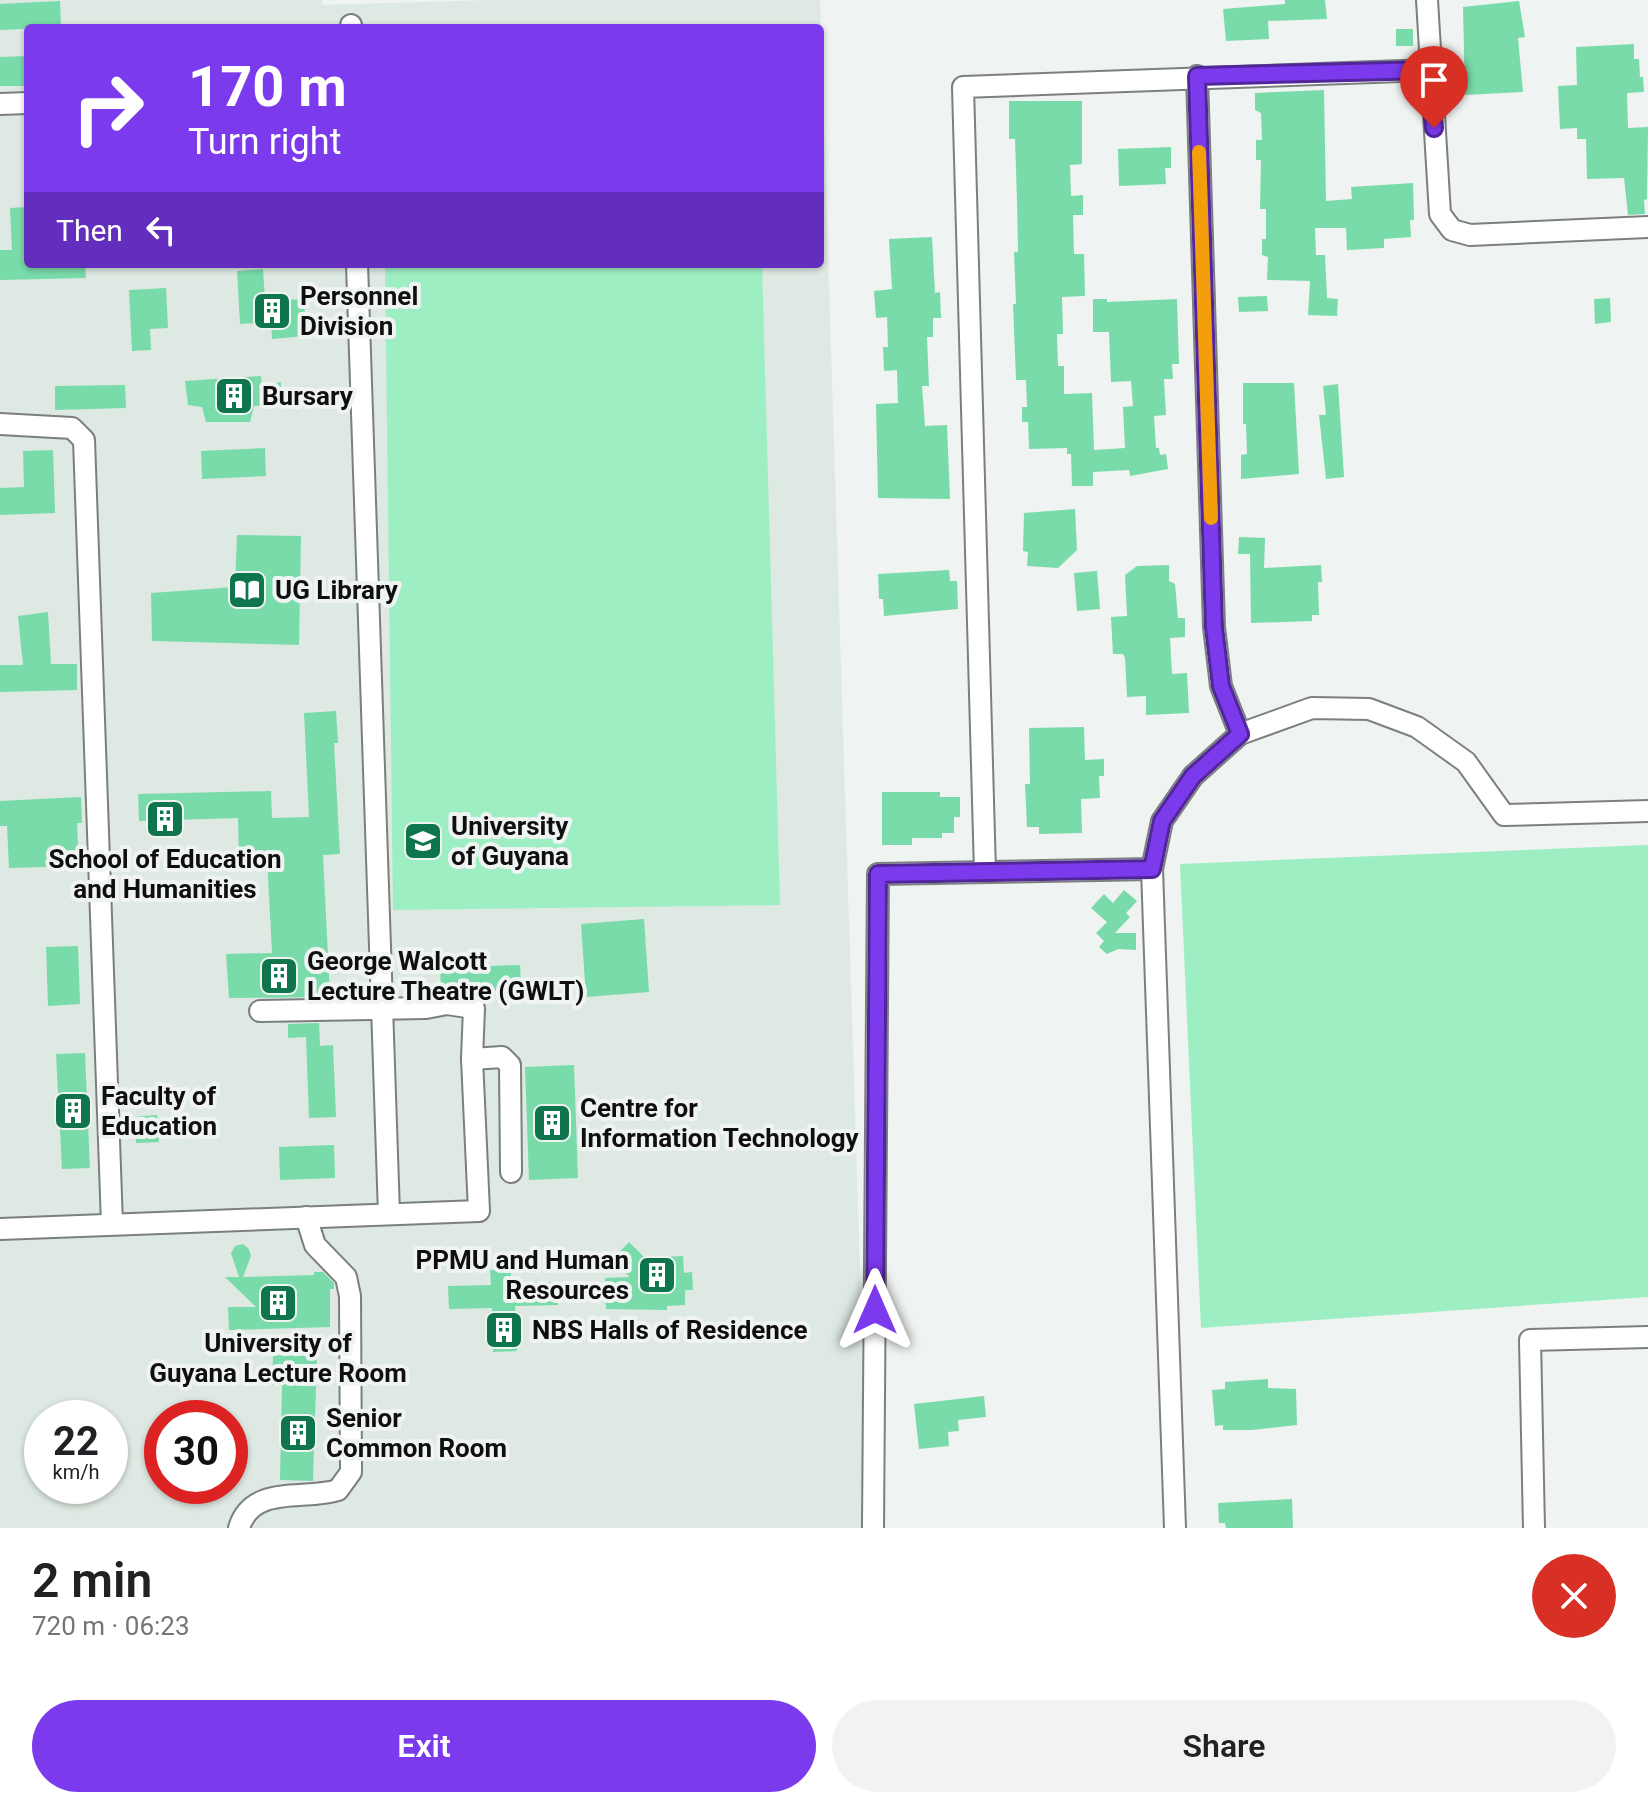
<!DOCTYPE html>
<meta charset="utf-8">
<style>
body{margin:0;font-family:Roboto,sans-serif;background:#f2f2f2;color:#202124;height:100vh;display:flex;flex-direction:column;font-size:30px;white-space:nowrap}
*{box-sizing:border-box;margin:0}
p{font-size:26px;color:#757577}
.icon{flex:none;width:44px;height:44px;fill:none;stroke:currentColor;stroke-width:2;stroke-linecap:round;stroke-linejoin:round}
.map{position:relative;height:1528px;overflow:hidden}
.details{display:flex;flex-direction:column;background:#fff;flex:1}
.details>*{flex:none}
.banner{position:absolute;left:24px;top:24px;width:800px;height:244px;border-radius:8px;box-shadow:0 2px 6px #0004;background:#7c3aed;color:#fff;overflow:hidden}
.speed{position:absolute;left:24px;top:1400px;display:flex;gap:16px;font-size:40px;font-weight:700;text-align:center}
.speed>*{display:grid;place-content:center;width:104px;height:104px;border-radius:50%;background:#fff;box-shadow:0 2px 6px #0004;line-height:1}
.speed small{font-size:20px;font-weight:400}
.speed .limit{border:12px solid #d22;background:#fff;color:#111}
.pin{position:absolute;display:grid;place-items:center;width:68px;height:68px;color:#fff;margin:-82px -34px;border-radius:50% 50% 50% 0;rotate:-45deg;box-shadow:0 0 8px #0007}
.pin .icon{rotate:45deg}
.me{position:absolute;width:88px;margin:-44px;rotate:0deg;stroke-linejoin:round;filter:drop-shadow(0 0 6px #0008)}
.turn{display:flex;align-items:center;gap:28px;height:168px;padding:0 32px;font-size:36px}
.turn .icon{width:104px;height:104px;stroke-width:2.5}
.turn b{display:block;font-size:56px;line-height:68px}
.then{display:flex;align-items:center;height:76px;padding:0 32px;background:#0003;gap:16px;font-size:30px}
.round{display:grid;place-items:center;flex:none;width:84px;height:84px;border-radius:42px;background:#f2f2f2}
.overview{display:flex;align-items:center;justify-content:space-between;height:136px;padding:0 32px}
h1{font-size:48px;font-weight:600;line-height:60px}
.button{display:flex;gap:16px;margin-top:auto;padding:16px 32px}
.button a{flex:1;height:92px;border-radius:48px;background:#7c3aed;color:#fff;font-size:32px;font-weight:600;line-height:92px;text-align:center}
.button a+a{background:#f2f2f2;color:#202124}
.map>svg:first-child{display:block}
.built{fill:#dde9e2;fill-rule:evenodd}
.green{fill:#9eeec3}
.building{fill:#79dba9}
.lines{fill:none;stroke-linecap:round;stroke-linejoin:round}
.minor-casing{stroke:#7b7f7d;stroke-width:24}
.minor{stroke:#fff;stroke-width:20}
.route-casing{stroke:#51269a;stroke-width:20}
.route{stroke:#7c3aed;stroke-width:14}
.slow{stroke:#f59e0b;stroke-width:14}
.labels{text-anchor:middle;stroke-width:8;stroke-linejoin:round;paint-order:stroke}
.poi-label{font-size:26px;font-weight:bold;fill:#0e0f0e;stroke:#eff3f1;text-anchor:start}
</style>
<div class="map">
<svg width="1648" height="1528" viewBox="0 0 1648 1528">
<rect width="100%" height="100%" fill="#eff3f1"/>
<!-- built -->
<path class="built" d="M0 0H322V5L491 0H820L868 1528H0ZM28 28H820V264H28ZM42 1418H110V1486H42ZM162 1418H230V1486H162Z"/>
<!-- green -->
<g class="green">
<path d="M385 264H762L780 905 393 910Z"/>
<path d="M1648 845V1297L1201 1328 1180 864Z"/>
</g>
<!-- building -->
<g class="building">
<path d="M1285 0H1325L1327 19 1268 21 1269 39 1226 41 1223 9 1285 4Z"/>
<path d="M60 1 61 27 0 30V4Z"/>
<path d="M1519 1 1525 37 1518 38 1523 92 1465 95 1463 7Z"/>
<rect x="1396" y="29" width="17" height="17"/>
<path d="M1634 44V59H1639L1640 77H1643L1644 92 1627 93 1628 128 1648 127 1647 199 1644 200 1645 214 1628 215 1624 178 1587 179 1586 139H1577V128L1560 129 1558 86 1577 85 1576 47Z"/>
<path d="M28 56V86H0V57Z"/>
<path d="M1324 90 1326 201 1352 199 1351 187 1413 183 1414 220H1410L1411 237 1384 239V248L1347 250 1346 228H1315L1316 255H1325L1327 298 1338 299 1337 316 1308 315 1310 281 1267 280 1268 257 1262 255V239H1266V209H1260L1261 160H1256V140H1262L1261 113 1255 110V93Z"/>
<path d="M1009 101H1082V164L1070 165 1071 196 1083 195V215H1073L1074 254H1084L1085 296 1062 297 1063 334H1057L1058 366H1064V394L1092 393 1094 450 1125 448 1123 407 1133 406 1131 381 1111 382 1109 332H1093V299H1107V302L1177 299 1179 364H1172L1173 379H1164L1166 415 1154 416 1156 448H1159L1160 455 1166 454 1168 469 1130 476 1129 470 1093 472V486H1072L1071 454H1067V448L1029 449 1028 422H1022V407H1027L1026 380H1016L1013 304H1016L1014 252H1018L1017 200 1015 139H1009Z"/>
<path d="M1171 147V168H1165L1166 184 1119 186 1118 149Z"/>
<path d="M28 207V264H85L86 278 0 280V250H12L10 208Z"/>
<path d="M932 237 935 293 940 292 941 318H933V337H927L929 386H922L925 426 947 425 950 499 878 498 876 404 898 403 897 370 884 371 883 347H888L887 317 876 318 874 291 892 289 889 239Z"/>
<path d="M263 269 265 301 304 299 306 336 272 339 271 322 240 324 237 271Z"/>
<path d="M166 288 168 328 150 329 151 350 132 351 129 290Z"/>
<path d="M1267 296 1268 311 1239 312 1238 297Z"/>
<path d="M1610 298 1611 322 1595 324 1594 299Z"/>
<path d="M261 376 262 387 281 382V405L254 406 250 422H206L202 407 188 405 185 381Z"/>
<path d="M1243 383H1294L1299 474 1241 479V455L1247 454 1246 424H1243Z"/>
<path d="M1338 384 1344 477 1326 479 1319 415H1326L1323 386Z"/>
<path d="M125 385 126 408 55 410V386Z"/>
<path d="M265 448 266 476 202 479 201 451Z"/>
<path d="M53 450 55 513 0 515V488L24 487 23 451Z"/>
<path d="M1075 509 1077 550 1058 568 1027 566 1028 552 1023 551 1024 513Z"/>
<path d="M237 535 301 536 299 645 152 641 151 593 235 587Z"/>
<path d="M1239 537 1265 538 1264 568 1321 565 1322 582H1318L1319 615H1312V621L1251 623 1250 554H1238Z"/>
<path d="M1169 565V581L1175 584 1178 618H1185V637L1170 638 1172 674 1187 673 1189 713 1146 715V696L1127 697 1125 658 1123 654H1113L1111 617 1127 616 1125 575 1137 566Z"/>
<path d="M949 570 950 581H957L958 609 884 616 883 599H879L878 574Z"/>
<path d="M1097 571 1100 609 1077 611 1074 573Z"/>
<path d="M48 612 51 664H77V690L0 692V665H23L18 616Z"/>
<path d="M336 711 338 743H334L340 854 323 855 330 997 229 998 226 954 272 953 267 857 239 858 238 818 139 821 138 794 271 791 272 818 309 817 304 713Z"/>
<path d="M1084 727 1085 760 1104 759V776H1099L1100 798 1081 799 1082 833 1039 834V827H1027L1025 784H1030L1029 728Z"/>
<path d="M882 792H940V797H960V817H954V833H942V838H912V845H882Z"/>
<path d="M81 797 82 823H77L79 866 9 868 7 826H0V801Z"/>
<path d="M1124 890 1137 901 1126 913 1130 917 1115 933H1136V950L1118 949 1107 954 1099 947 1104 941 1096 933 1107 922 1091 908 1104 894 1113 903Z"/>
<path d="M644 919 649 992 586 997 581 924Z"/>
<path d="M78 946 80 1004 48 1006 46 947Z"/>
<path d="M472 960H487V966L520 965 521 990 488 991V996L473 995V991L441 992 440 966 473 965Z"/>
<path d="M319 1023 320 1046 333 1045 336 1117 309 1118 306 1037 288 1038V1024Z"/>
<path d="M85 1053 90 1168 62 1169 56 1054Z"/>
<path d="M574 1065 578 1178 529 1180 525 1067Z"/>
<path d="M157 1115 159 1142 136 1143 134 1117Z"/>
<path d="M334 1145 335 1178 280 1180 279 1147Z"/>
<path d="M629 1242 645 1258 683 1256 684 1273 692 1272 693 1290H685V1305L667 1306V1310L606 1309 605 1278 630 1277 612 1260Z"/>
<path d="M243 1244 249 1249 251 1256 243 1277 314 1275V1272H323L334 1283V1289H330V1327L229 1330 228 1307H256L225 1277H239L231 1253 235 1246Z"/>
<path d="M511 1269V1283L558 1282V1305L515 1306 517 1351 493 1352 492 1308 449 1309 448 1286 491 1285 490 1270Z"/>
<path d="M273 1355 317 1356 313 1481 280 1480 282 1386 272 1385Z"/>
<path d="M1268 1379V1388L1296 1389 1297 1425 1252 1430H1223V1425L1215 1426 1212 1390 1225 1389V1382Z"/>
<path d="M984 1396 986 1417 958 1420 959 1431 948 1432 949 1446 919 1449 914 1404Z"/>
<path d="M1292 1499 1293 1528H1226L1225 1523H1219L1218 1503Z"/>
</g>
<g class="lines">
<defs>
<g id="minor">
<path d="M1427 0 1440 214 1452 230 1470 235 1648 227"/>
<path d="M351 25V28"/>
<path d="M1197 76 1214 627 1221 686 1240 734"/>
<path d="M0 104 28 103"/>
<path d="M357 264 389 1214"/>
<path d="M0 424 72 428 84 440 112 1224"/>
<path d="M985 872 963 87 1429 70"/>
<path d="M472 1059 502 1057 510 1065 511 1172"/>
<path d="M0 1229 479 1211 472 1059 474 1008 447 1004 426 1008 260 1011"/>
<path d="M239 1528C252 1484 304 1501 338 1490L351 1472 350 1296 346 1277 315 1245 306 1217"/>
<path d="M873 1528 878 874 1152 869"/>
<path d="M1175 1528 1152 869 1162 821 1193 776 1240 734 1312 708 1369 709 1417 727 1466 762 1504 815 1648 811"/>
<path d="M1534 1528 1530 1340 1648 1337"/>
</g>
</defs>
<!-- minor casing -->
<use href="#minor" class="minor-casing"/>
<!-- minor -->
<use href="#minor" class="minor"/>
</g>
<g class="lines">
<defs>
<path id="route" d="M875 1310 878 874 1152 869 1162 821 1193 776 1240 734 1221 686 1214 627 1197 76 1429 70 1434 128"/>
</defs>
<!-- route casing -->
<use href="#route" class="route-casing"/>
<!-- route -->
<use href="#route" class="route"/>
<!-- slow -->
<path class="slow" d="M1199 152 1211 518"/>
</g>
<!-- icons -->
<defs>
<symbol id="building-square" viewBox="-11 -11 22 22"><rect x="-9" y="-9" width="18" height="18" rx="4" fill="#0f754d" stroke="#eff3f1"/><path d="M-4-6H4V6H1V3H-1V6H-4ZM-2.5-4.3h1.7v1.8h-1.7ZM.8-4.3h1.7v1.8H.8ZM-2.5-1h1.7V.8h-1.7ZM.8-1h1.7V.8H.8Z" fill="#fff"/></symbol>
<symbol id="library-square" viewBox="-11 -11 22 22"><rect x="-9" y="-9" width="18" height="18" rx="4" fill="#0f754d" stroke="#eff3f1"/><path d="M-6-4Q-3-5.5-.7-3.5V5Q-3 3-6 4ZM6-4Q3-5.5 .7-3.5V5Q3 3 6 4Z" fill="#fff"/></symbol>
<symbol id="university-square" viewBox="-11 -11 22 22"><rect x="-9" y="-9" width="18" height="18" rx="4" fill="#0f754d" stroke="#eff3f1"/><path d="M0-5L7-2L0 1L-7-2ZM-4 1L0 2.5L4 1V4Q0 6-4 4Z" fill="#fff"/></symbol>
</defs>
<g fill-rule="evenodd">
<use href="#building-square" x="250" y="289" width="44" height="44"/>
<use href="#building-square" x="212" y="374" width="44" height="44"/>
<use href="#library-square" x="225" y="568" width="44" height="44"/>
<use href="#building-square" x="143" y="797" width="44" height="44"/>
<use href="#university-square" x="401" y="819" width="44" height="44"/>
<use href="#building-square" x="257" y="954" width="44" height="44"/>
<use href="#building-square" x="51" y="1089" width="44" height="44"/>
<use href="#building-square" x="530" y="1101" width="44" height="44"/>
<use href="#building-square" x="635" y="1253" width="44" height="44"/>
<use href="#building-square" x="256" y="1281" width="44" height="44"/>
<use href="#building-square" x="482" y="1308" width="44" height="44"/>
<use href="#building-square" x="276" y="1411" width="44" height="44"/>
</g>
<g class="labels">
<!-- poi labels -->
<g class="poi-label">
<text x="300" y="305">Personnel<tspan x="300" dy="30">Division</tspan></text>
<text x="262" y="405">Bursary</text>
<text x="275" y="599">UG Library</text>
<text x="451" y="835">University<tspan x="451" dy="30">of Guyana</tspan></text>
<text x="165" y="868" text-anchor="middle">School of Education<tspan x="165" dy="30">and Humanities</tspan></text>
<text x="307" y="970">George Walcott<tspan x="307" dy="30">Lecture Theatre (GWLT)</tspan></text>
<text x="101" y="1105">Faculty of<tspan x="101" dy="30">Education</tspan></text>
<text x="580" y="1117">Centre for<tspan x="580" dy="30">Information Technology</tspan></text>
<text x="629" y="1269" text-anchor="end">PPMU and Human<tspan x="629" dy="30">Resources</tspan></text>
<text x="532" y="1339">NBS Halls of Residence</text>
<text x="278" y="1352" text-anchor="middle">University of<tspan x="278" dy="30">Guyana Lecture Room</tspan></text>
<text x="326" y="1427">Senior<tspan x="326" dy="30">Common Room</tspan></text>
</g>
</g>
</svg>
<div class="speed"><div>22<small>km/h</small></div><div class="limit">30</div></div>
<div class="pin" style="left:1434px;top:128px;background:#d93025"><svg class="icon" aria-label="arrive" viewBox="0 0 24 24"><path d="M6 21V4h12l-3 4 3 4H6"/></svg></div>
<svg class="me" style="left:875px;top:1310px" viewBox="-20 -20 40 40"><path d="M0-17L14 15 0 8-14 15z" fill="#7c3aed" stroke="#fff" stroke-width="4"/></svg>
<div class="banner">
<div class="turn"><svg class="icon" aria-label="right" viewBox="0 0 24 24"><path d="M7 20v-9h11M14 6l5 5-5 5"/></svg><div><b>170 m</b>Turn right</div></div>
<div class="then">Then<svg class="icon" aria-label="left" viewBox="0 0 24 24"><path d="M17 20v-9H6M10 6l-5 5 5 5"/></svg></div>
</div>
</div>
<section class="details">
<div class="overview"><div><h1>2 min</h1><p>720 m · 06:23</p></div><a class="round" style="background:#d93025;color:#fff"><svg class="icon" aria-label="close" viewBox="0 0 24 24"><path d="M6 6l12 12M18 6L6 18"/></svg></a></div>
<div class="button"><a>Exit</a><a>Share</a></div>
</section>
